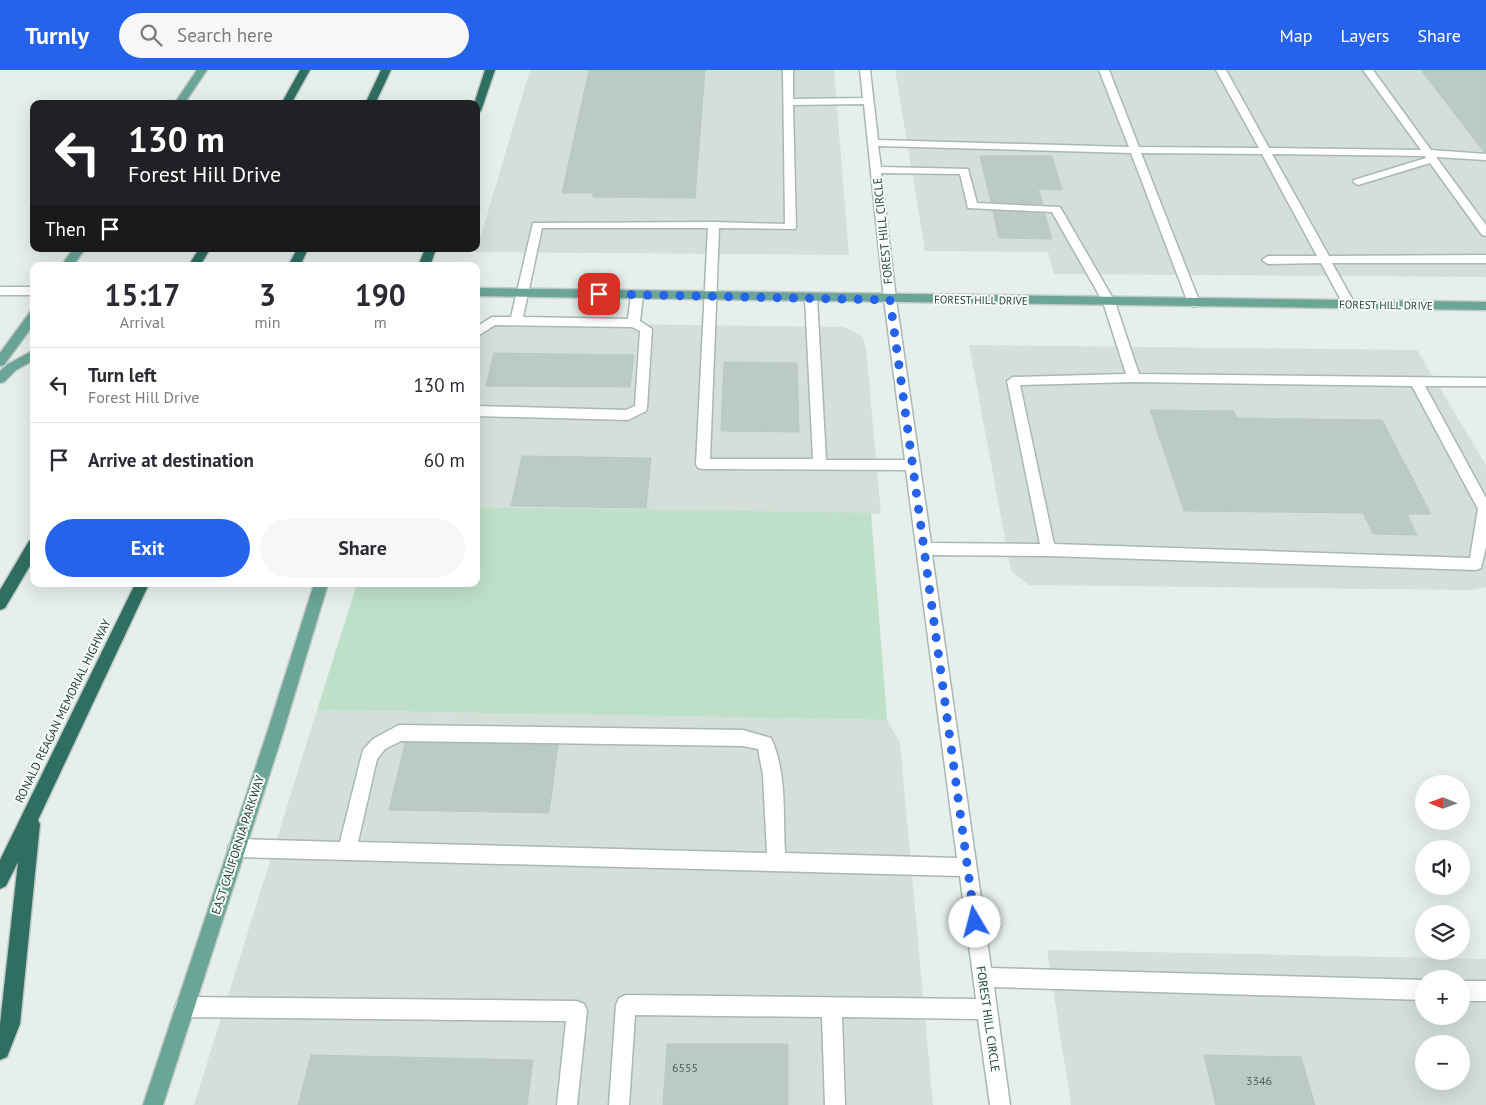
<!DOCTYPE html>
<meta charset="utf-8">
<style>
body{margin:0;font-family:"PT Sans",sans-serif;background:#f7f7f7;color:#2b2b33;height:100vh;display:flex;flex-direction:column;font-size:19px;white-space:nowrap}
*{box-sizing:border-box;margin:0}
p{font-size:16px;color:#7c7c81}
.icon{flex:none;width:28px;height:28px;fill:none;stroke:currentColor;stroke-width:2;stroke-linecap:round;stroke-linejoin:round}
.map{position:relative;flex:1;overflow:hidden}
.details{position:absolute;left:30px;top:192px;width:450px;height:325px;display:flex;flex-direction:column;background:#fff;border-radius:10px;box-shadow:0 5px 20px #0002}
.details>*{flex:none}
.banner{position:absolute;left:30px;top:30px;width:450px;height:152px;border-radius:10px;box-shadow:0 5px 20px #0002;background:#202124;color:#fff;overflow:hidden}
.needle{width:32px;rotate:271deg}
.controls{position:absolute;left:1415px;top:705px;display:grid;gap:10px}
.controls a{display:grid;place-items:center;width:55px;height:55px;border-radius:50%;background:#fff;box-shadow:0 5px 20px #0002;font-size:25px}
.pin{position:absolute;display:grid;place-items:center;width:42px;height:42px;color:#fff;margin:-21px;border-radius:10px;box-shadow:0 2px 8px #0006}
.me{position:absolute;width:55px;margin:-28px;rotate:352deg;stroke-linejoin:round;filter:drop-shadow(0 0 4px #0008)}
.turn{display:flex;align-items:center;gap:18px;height:105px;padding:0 15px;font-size:22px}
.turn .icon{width:65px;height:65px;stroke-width:2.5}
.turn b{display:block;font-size:35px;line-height:42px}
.then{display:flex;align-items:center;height:48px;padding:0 15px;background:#0003;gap:10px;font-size:19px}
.eta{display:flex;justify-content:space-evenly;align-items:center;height:85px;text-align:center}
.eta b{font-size:30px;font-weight:600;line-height:35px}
.button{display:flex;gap:10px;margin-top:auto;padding:10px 15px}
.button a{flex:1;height:58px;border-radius:30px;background:#2563eb;color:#fff;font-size:20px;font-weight:600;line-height:58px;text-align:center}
.button a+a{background:#f7f7f7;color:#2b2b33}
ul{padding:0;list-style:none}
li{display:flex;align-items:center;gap:15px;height:75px;padding:0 15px;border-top:1px solid #e1e1e2}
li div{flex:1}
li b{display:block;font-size:19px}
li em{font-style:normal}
header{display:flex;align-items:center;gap:30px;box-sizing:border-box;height:70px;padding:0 25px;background:#2563eb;color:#fff}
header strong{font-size:24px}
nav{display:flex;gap:28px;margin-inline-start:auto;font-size:18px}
.search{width:350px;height:45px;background:#f7f7f7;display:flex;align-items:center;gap:12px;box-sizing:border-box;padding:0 18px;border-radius:28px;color:#7c7c81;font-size:19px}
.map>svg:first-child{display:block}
.built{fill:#d4dfda;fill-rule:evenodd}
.green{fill:#bfe0c8}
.building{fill:#bbcac4;stroke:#b8c9c2}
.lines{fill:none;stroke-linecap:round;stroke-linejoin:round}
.minor-casing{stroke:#a8b8b2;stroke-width:3}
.major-casing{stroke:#c2cac8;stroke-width:3}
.highway-casing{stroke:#c2cac8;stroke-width:3}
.minor{fill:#fff;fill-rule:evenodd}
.major{fill:#6aa596;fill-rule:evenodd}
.highway{fill:#2f6f62;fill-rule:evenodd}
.route{stroke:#2563eb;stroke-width:9;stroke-dasharray:0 16.2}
.labels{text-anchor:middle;stroke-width:4;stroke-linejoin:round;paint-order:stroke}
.far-street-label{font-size:11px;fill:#24423a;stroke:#f7fbf9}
.street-label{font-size:12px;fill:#24423a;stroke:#f7fbf9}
.near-number-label{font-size:12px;fill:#4a645c}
</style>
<header>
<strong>Turnly</strong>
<div class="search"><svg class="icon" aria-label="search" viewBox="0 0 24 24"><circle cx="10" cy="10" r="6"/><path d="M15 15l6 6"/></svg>Search here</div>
<nav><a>Map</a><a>Layers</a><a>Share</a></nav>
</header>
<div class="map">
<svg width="1486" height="1035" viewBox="0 0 1486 1035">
<rect width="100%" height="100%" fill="#e6efeb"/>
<!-- built -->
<g class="built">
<path d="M530 0H834L849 185 476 182Z"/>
<path d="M895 0H1486V207L1054 204 1048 182 925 181Z"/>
<path d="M476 252 844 257 863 267 866 278 881 444 476 437Z"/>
<path d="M969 275 1417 280 1486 395V517L1472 520 1029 515 1011 501Z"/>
<path d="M317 640 887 650 900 673 933 1035H194Z"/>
<path d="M1047 880 1486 889V1035H1071ZM1424 909H1461V946H1424ZM1424 974H1461V1011H1424Z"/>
</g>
<!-- green -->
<path class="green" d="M476 437 871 443 887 650 317 640 357 514H476Z"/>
<!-- building -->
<g class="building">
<path d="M589 0H705L695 128 593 127V123H562Z"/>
<path d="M1421 0H1486V82H1484Z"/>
<path d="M980 86H1052L1062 120 1038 119 1043 134 991 132Z"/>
<path d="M993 141 1045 144 1052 169 999 168Z"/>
<path d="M494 283 634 285 630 317 486 316Z"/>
<path d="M724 292 797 293 799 362 721 361Z"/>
<path d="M1150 340 1234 341 1237 348 1382 350 1431 444H1407L1417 465 1373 464 1363 443 1184 441Z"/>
<path d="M522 386 651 388 646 438 511 436Z"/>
<path d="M405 673 558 675 549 743 389 740Z"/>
<path d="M667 974H788V1035H663Z"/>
<path d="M311 985 533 990 527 1035H298Z"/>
<path d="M1204 985 1301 987 1315 1035H1216Z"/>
</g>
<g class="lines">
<defs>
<g id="minor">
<path d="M783 0H793V29L863 28 860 0H870L878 70 1129 77 1099 0H1109L1139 77 1259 78 1216 0H1226L1269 78 1421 80 1363 0H1373L1431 80 1486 84V90L1436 87 1486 155V166L1482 165 1430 93 1358 115 1353 112 1354 110 1426 88 1425 86 1272 84 1329 186 1486 185V193H1332L1355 234 1349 238 1343 234 1321 193 1268 194 1262 190 1268 186H1317L1262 84 1141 83 1200 233 1194 237 1188 233 1131 83 878 76 881 97 968 99 977 133 1060 137 1115 232 1139 304 1486 308V316H1425L1486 428V477L1481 498 1476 500 1048 486 932 485 991 898 1424 910V930L994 917 1010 1035H990L978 949 842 947 845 1035H825L822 947 635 945 629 1035H609L616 935 619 928 626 925 976 929 960 806 237 787 231 784 228 778 231 772 237 769 340 772 363 680 373 669 399 655 743 660 771 668C787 702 783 746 785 783L957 788 906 400 703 399 698 398 696 394 708 158H542L523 247 628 249 631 225 633 222H641L643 225 640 251 652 259 647 338 646 341 628 350 476 346V336L626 340 635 336 640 261 632 257 495 255 476 267V257L492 247H511L533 153 714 152 785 154ZM864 34 884 229 905 390H826L817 228 811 224 805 228 813 389H710L719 158 795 159 796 157 793 35ZM881 103 960 104 968 138 1052 142 1103 232 1126 304 1013 307 1007 311 1040 474 931 473 896 229ZM1134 312 1412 316 1478 439 1470 488 1054 474 1020 315ZM401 671 743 676 758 679 763 705 767 783 358 772 377 689 385 679Z"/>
<rect x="0" y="217" width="34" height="8"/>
<rect x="1461" y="911" width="25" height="20"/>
<path d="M185 927 577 931 584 934 587 941 577 1035H557L566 951 185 947 178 944 175 937 178 930Z"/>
</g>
<g id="major">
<path d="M197 0H207L184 34H174Z"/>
<path d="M73 179H85L73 196H61Z"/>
<path d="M476 218 1486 232V240L476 226Z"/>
<path d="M34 241V254L4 295 0 296V283L30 242Z"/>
<path d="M34 280V290L16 300 4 312 0 313V301L8 294Z"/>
<path d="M314 514H328L282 666 163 1035H143L266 666Z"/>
</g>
<g id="highway">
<path d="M300 0H310L291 34H281Z"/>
<path d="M381 0H391L375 34H365Z"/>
<path d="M485 0H495L481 41 476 44V34H474Z"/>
<path d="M199 179H210L200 196H188Z"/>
<path d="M297 179H308L300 196H288Z"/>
<path d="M425 179H436L430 196H418Z"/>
<path d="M34 469V489L5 538 0 540V520L29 471Z"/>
<path d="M135 514H149L38 750 40 754 20 954 7 987 0 990V954L18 792 6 816 0 819V790Z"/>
</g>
</defs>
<!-- minor casing -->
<use href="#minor" class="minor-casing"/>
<!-- major casing -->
<use href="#major" class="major-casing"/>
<!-- highway casing -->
<use href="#highway" class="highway-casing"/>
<!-- minor -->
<use href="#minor" class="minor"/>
<!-- major -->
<use href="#major" class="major"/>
<!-- highway -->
<use href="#highway" class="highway"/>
</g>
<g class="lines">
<!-- route -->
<path class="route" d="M599 224 890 230 975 852"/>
</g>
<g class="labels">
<!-- far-street labels -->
<g class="far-street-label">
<text transform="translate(981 230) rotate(1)" y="4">FOREST HILL DRIVE</text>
<text transform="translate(1386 235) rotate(1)" y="4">FOREST HILL DRIVE</text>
</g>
<!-- street labels -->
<g class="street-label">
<text transform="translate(883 161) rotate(-96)" y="4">FOREST HILL CIRCLE</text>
<text transform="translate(63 641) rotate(-64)" y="4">RONALD REAGAN MEMORIAL HIGHWAY</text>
<text transform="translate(238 775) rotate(-72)" y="4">EAST CALIFORNIA PARKWAY</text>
<text transform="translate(988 949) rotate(82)" y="4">FOREST HILL CIRCLE</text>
</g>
<!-- near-number labels -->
<g class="near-number-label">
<text x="685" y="1002">6555</text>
<text x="1259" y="1015">3346</text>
</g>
</g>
</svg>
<div class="controls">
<a><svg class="needle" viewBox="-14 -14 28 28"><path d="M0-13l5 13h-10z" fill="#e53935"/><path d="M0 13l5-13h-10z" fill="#7c7c81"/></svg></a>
<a><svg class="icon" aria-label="sound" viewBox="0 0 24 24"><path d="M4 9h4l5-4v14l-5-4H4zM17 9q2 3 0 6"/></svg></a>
<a><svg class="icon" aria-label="layers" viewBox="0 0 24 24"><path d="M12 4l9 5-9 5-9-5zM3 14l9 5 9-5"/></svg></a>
<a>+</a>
<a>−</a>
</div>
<div class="pin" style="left:599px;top:224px;background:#d93025"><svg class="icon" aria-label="arrive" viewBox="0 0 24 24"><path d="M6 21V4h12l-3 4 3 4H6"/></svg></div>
<svg class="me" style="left:975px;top:852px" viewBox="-20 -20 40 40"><circle r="19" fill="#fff"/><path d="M0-13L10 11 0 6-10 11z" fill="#2563eb"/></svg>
<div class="banner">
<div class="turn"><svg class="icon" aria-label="left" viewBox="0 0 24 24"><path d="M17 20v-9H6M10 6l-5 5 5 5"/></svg><div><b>130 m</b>Forest Hill Drive</div></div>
<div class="then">Then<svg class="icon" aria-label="arrive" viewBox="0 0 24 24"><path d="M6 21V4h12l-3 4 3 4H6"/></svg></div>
</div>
<section class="details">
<div class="eta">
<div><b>15:17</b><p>Arrival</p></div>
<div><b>3</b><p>min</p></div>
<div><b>190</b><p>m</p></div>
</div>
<ul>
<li><svg class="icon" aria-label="left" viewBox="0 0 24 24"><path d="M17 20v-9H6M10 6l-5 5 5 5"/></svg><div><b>Turn left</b><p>Forest Hill Drive</p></div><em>130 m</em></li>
<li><svg class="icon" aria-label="arrive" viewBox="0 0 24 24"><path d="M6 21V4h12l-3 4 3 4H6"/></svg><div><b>Arrive at destination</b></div><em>60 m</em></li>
</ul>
<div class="button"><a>Exit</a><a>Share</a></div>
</section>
</div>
